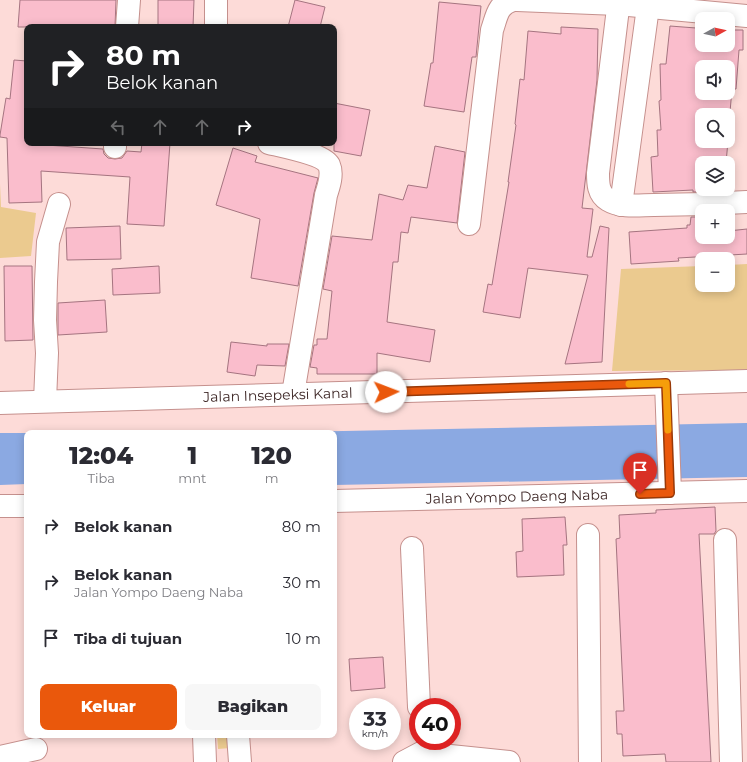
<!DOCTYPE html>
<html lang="id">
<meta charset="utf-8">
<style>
body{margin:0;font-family:Montserrat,sans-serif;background:#f7f7f7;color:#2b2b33;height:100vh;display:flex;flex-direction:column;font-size:15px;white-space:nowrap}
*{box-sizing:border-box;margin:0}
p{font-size:13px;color:#7c7c81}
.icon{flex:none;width:22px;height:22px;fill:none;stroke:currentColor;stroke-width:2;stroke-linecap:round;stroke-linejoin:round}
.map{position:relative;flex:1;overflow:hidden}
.drawer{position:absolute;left:24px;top:430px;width:313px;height:308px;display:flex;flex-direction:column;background:#fff;border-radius:8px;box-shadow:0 2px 10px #0003}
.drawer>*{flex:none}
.guide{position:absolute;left:24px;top:24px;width:313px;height:122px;border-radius:8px;box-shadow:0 2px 10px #0003;background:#202124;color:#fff;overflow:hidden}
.needle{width:26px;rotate:82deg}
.buttons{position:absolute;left:695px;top:12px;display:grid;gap:8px}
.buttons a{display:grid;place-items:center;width:40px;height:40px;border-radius:8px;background:#fff;box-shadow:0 2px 10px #0003;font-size:20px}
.speed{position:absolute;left:349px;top:698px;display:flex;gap:8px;font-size:20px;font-weight:700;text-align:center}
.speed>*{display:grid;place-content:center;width:52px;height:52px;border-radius:50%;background:#fff;box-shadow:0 2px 10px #0003;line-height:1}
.speed small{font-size:10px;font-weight:400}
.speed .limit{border:6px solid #d22;background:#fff;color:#111}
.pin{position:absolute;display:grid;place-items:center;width:34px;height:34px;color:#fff;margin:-41px -17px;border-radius:50% 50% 50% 0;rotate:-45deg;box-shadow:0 0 4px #0007}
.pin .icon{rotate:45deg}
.me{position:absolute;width:44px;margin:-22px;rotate:88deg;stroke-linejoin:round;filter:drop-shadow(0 0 3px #0008)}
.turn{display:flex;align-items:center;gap:14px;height:84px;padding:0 16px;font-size:18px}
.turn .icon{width:52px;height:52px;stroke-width:2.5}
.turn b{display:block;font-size:28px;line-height:34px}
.lanes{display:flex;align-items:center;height:38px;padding:0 16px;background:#0003;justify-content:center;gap:20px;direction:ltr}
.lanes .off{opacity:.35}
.eta{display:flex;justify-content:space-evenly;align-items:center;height:68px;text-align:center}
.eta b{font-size:24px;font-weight:800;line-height:28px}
.cta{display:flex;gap:8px;margin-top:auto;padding:8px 16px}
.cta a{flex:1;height:46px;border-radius:8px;background:#ea580c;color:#fff;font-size:16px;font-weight:800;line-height:46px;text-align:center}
.cta a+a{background:#f7f7f7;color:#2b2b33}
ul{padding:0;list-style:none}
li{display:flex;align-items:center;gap:12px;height:56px;padding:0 16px}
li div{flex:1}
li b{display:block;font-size:15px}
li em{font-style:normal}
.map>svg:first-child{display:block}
.green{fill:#ebca8f}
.water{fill:#8ba9e2}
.building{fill:#fabdcc;stroke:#a57480;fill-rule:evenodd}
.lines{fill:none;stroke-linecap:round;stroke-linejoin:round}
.street-casing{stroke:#c5908d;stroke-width:24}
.secondary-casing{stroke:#c5908d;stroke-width:24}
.street{stroke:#fff;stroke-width:22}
.secondary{stroke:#fff;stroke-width:22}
.route-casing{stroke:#983908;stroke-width:10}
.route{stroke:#ea580c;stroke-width:7}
.slow{stroke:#f59e0b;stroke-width:7}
.labels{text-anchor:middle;stroke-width:3;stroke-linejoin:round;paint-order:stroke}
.street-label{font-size:14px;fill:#3f2928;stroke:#faeeed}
</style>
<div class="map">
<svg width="747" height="762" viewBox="0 0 747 762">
<rect width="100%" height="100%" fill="#fddbd8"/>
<!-- green -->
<g class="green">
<path d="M0 184 1 207 36 213 31 256 0 258Z"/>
<path d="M747 264V370L612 371 621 269 702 266V285H728V265Z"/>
<path d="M217 735H230V748L218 749Z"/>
</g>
<!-- water -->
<g class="water">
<path d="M747 423V477L334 485V433H246Z"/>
<path d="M0 433H27V484L0 485Z"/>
</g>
<!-- building -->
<g class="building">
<path d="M20 0H116L115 27H18Z"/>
<path d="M158 0H194L193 27H158Z"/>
<path d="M295 0 325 7 320 27H288Z"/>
<path d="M439 2 481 6 476 57H472L464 112 424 106 431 63H433Z"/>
<path d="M670 26 696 28V31L702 30V45H728V30H743V50H739L736 89H732L728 135V115H702V141H728L726 163H702V189H726V191L693 192V190L653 192 651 157 658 156 657 130H661L659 101 661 100 660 64H666ZM702 67H728V93H702Z"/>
<path d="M561 27 598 29 597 80 582 208 593 209 587 257H592L600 226 609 228 602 362 565 364 588 275 528 268 520 318 483 312 488 284 492 285 509 182H508L516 125 515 124 520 79 524 80 528 31 561 34Z"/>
<path d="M14 60 27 61V143H46V145L103 149 104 154 108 158 115 159 122 158 127 151 141 152 142 143H170L164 226 127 224 130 177 41 171 42 202 9 203 7 138 0 137V135L6 98 10 99Z"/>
<path d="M334 103 370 110 361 156 334 151Z"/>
<path d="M435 146 465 152 457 223 411 217 408 233 401 232 398 262H393L387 322 435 330 430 362 377 353V374H317V368L310 367 314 345H317V339H327L332 291 323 289 332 236 372 240 379 194 403 200 408 185 427 188Z"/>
<path d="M233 148 257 156 255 162 318 178 314 193 298 286 251 278 260 219 216 205Z"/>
<path d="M691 217H702V237H728V223V231L747 229V254L678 258 679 261 631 264 629 232 687 228V225H690Z"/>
<path d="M120 226 121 259 67 260 66 228Z"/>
<path d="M4 266H32L33 340 5 341Z"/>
<path d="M159 266 160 293 113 295 112 269Z"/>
<path d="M105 300 107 332 58 335V303Z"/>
<path d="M231 342 267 346V344H289L285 366 257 365 255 376 227 372Z"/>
<path d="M715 507 716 531 714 534H699L711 762H666L665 754 623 756 622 734H617L616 711H624L616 539 620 538 619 515 656 513V510Z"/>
<path d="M565 517 567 545H563L564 575 517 577 516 552 523 551 522 519Z"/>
<path d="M383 657 385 688 351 691 349 659Z"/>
</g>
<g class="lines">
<defs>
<g id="street">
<path d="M517 0 618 4 747 16"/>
<path d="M619 0 598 173C598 183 598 194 608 200 621 208 640 205 654 205 685 205 716 204 747 202"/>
<path d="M127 27 129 0"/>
<path d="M216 27V0"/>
<path d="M269 143C281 146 323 154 329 165 333 174 329 186 326 195L293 394"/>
<path d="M115 147V143"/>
<path d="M621 205 648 7"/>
<path d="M469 224 492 30C497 16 497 5 513 0"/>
<path d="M45 401 47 353 45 320 46 282 48 242 59 204"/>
<path d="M588 535 590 762"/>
<path d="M725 540 731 762"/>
<path d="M412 548 419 707"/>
<path d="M204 735 205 762"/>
<path d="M238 735 240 762"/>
<path d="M0 757 36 749"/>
<path d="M404 762 421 753 509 762"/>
</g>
<g id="secondary">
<path d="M666 383 670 493"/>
<path id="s1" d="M0 403 747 381"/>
<path id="s2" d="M334 501 747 491"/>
<path d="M0 506H27"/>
</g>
</defs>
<!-- street casing -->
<use href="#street" class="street-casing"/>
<!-- secondary casing -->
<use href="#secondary" class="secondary-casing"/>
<!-- street -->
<use href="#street" class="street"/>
<!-- secondary -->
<use href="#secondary" class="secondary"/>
</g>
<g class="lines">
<defs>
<path id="route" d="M386 392 666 383 670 493 640 494"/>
</defs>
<!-- route casing -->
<use href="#route" class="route-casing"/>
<!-- route -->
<use href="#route" class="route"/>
<!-- slow -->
<path class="slow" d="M629 384 666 383 668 430"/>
</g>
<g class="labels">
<!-- street labels -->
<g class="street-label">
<text dy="5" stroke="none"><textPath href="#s1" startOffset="278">Jalan Insepeksi Kanal</textPath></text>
<text dy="5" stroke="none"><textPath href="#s2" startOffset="183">Jalan Yompo Daeng Naba</textPath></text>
</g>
</g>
</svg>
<div class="buttons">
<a><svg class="needle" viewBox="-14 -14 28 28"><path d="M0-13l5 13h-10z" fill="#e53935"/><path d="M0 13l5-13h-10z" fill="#7c7c81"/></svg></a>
<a><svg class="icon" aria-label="sound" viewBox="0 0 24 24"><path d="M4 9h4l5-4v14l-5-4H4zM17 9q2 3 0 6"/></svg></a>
<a><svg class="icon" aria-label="search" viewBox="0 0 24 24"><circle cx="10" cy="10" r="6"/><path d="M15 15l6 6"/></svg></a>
<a><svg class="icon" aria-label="layers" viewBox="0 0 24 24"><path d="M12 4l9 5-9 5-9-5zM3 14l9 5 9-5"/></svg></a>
<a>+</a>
<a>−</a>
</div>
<div class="speed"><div>33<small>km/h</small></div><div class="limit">40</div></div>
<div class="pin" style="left:640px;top:494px;background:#d93025"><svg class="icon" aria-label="arrive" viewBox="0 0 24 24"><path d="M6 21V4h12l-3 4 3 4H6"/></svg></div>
<svg class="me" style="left:386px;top:392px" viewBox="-20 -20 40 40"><circle r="19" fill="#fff"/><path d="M0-13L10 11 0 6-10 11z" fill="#ea580c"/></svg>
<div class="guide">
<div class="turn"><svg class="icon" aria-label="right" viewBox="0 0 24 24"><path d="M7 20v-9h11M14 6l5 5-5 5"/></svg><div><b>80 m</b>Belok kanan</div></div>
<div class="lanes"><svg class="icon off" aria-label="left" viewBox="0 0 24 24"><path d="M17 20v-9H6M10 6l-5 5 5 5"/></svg><svg class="icon off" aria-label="ahead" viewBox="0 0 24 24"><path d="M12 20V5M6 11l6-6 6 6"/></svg><svg class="icon off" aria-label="ahead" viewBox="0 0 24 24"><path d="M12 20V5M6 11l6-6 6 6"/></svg><svg class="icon" aria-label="right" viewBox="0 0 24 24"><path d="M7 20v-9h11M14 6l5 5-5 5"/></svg></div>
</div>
<section class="drawer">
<div class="eta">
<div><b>12:04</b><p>Tiba</p></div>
<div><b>1</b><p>mnt</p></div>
<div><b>120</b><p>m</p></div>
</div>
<ul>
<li><svg class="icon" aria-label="right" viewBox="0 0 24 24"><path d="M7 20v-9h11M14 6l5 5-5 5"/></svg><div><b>Belok kanan</b></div><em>80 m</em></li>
<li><svg class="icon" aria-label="right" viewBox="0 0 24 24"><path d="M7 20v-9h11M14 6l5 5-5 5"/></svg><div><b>Belok kanan</b><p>Jalan Yompo Daeng Naba</p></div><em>30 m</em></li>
<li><svg class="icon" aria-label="arrive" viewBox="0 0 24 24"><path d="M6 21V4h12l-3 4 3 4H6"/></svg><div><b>Tiba di tujuan</b></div><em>10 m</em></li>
</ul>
<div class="cta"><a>Keluar</a><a>Bagikan</a></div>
</section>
</div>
